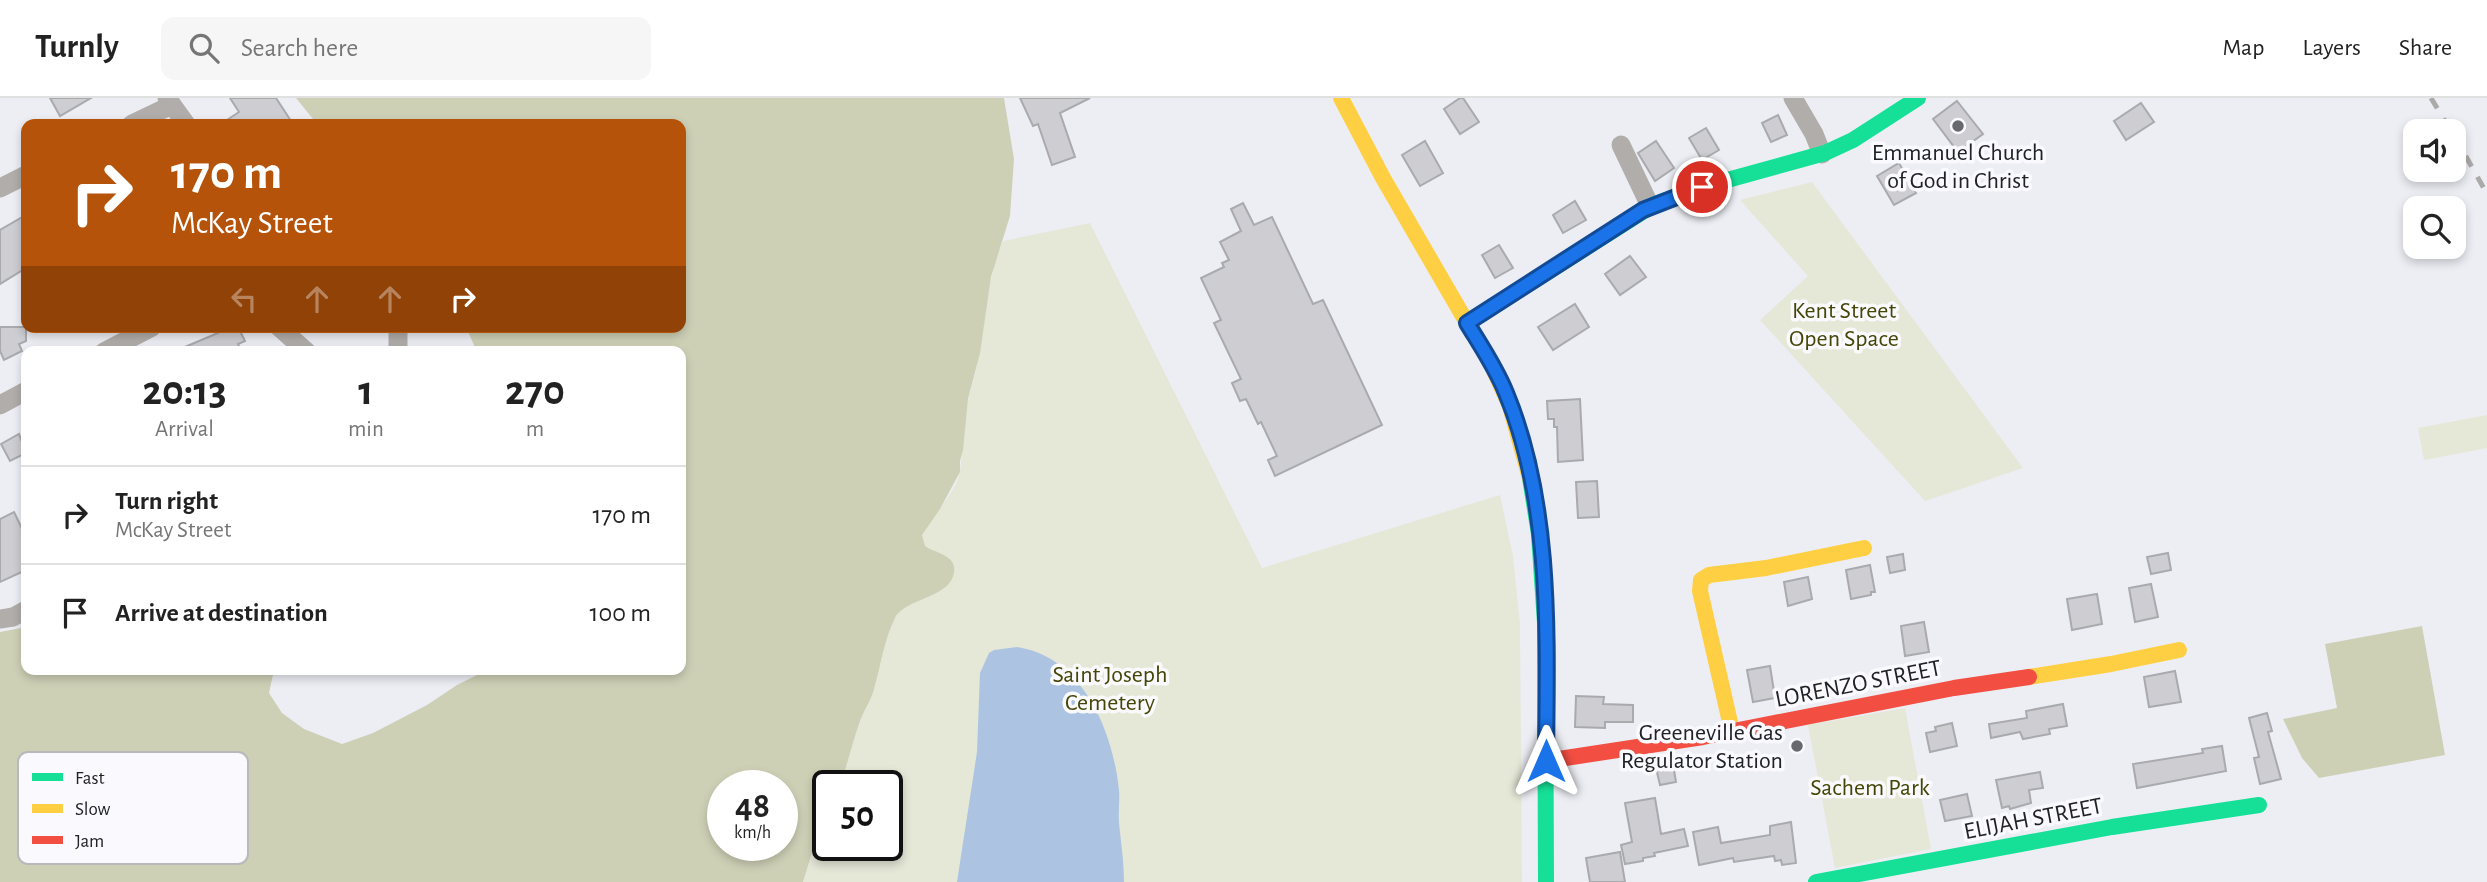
<!DOCTYPE html>
<style>
body{margin:0;font-family:"Alegreya Sans",sans-serif;background:#f6f6f6;color:#222;height:100vh;display:flex;flex-direction:column;font-size:26px;white-space:nowrap}
*{box-sizing:border-box;margin:0}
p{font-size:23px;color:#767676}
.icon{flex:none;width:38px;height:38px;fill:none;stroke:currentColor;stroke-width:2;stroke-linecap:round;stroke-linejoin:round}
.map{position:relative;flex:1;overflow:hidden}
.sheet{position:absolute;left:21px;top:248px;width:665px;height:329px;display:flex;flex-direction:column;background:#fff;border-radius:14px;box-shadow:0 4px 10px #0003}
.sheet>*{flex:none}
.top-card{position:absolute;left:21px;top:21px;width:665px;height:214px;border-radius:14px;box-shadow:0 4px 10px #0003;background:#b45309;color:#fff;overflow:hidden}
.fabs{position:absolute;left:2403px;top:21px;display:grid;gap:14px}
.fabs a{display:grid;place-items:center;width:63px;height:63px;border-radius:14px;background:#fff;box-shadow:0 4px 10px #0003;font-size:35px}
.speed{position:absolute;left:707px;top:672px;display:flex;gap:14px;font-size:35px;font-weight:700;text-align:center}
.speed>*{display:grid;place-content:center;width:91px;height:91px;border-radius:50%;background:#fff;box-shadow:0 4px 10px #0003;line-height:1}
.speed small{font-size:18px;font-weight:400}
.speed .limit{border:4px solid #111;border-radius:10px;background:#fff;color:#111}
.pin{position:absolute;display:grid;place-items:center;width:60px;height:60px;color:#fff;margin:-30px;border:4px solid #fff;border-radius:50%;box-shadow:0 2px 7px #0007}
.me{position:absolute;width:77px;margin:-38px;rotate:0deg;stroke-linejoin:round;filter:drop-shadow(0 0 5px #0008)}
.turn{display:flex;align-items:center;gap:24px;height:147px;padding:0 35px;font-size:32px}
.turn .icon{width:91px;height:91px;stroke-width:2.5}
.turn b{display:block;font-size:49px;line-height:60px}
.lanes{display:flex;align-items:center;height:66px;padding:0 35px;background:#0003;justify-content:center;gap:35px;direction:ltr}
.lanes .off{opacity:.35}
.eta{display:flex;justify-content:space-evenly;align-items:center;height:119px;text-align:center}
.eta b{font-size:42px;font-weight:600;line-height:49px}
ul{padding:0;list-style:none}
li{display:flex;align-items:center;gap:21px;height:98px;padding:0 35px;border-top:2px solid #e0e0e0}
li div{flex:1}
li b{display:block;font-size:26px}
li em{font-style:normal}
header{display:flex;align-items:center;gap:42px;box-sizing:border-box;height:98px;padding:0 35px;background:#fff;border-bottom:2px solid #e0e0e0}
header strong{font-size:33px}
nav{display:flex;gap:38px;margin-inline-start:auto;font-size:24px}
.search{width:490px;height:63px;background:#f6f6f6;display:flex;align-items:center;gap:18px;box-sizing:border-box;padding:0 24px;border-radius:14px;color:#767676;font-size:26px}
.map>svg:first-child{display:block}
.green{fill:#e5e7d7}
.forest{fill:#ced0b6;fill-rule:evenodd}
.water{fill:#acc4e2}
.building{fill:#cdcdd2;stroke:#a9aaae;stroke-width:2}
.lines{fill:none;stroke-linecap:round;stroke-linejoin:round}
.street{stroke:#b1adab;stroke-width:19}
.fast{stroke:#16e098;stroke-width:16}
.slow{stroke:#ffcf43;stroke-width:16}
.jam{stroke:#f24e42;stroke-width:16}
.rail{stroke:#acaaa9;stroke-width:5;stroke-dasharray:12 12;stroke-linecap:butt}
.route-casing{stroke:#114b97;stroke-width:18}
.route{stroke:#1a73e8;stroke-width:12}
.poi-dot{fill:#68696e;stroke:#f9f9fe;stroke-width:2.5}
.labels{text-anchor:middle;stroke-width:7;stroke-linejoin:round;paint-order:stroke}
.poi-label{font-size:24px;fill:#212226;stroke:#f9f9fe}
.park-label{font-size:24px;fill:#454606;stroke:#f9f9fe}
.street-label{font-size:24px;fill:#212226;stroke:#f9f9fe}
.key{fill:#f9f9fe;stroke:#b8b8bd;stroke-width:2}
.key-label{font-size:19px;fill:#212226}
</style>
<header>
<strong>Turnly</strong>
<div class="search"><svg class="icon" aria-label="search" viewBox="0 0 24 24"><circle cx="10" cy="10" r="6"/><path d="M15 15l6 6"/></svg>Search here</div>
<nav><a>Map</a><a>Layers</a><a>Share</a></nav>
</header>
<div class="map">
<svg width="2487" height="784" viewBox="0 0 2487 784">
<rect width="100%" height="100%" fill="#edeef4"/>
<!-- green -->
<g class="green">
<path d="M1812 84 2023 370 1925 403 1760 222 1808 178 1740 102Z"/>
<path d="M1090 125 1262 470 1500 397 1513 458 1520 526 1522 784H803L815 745 828 718V747H887V688H840C847 669 851 650 857 631 862 618 870 605 874 591 881 567 884 542 895 520 909 494 955 506 952 464L924 448 922 437C931 419 958 392 960 373 963 349 964 323 969 299 972 285 977 271 979 257 986 219 987 179 1003 143Z"/>
<path d="M2487 317V350L2424 362 2418 330Z"/>
<path d="M1905 610 1931 751 1835 770 1808 627Z"/>
</g>
<!-- forest -->
<g class="forest">
<path d="M296 0H1004L1014 61 1010 118 991 179 980 255 968 301 963 352 960 363V374L940 411 922 437 925 448C933 454 953 457 954 469 957 500 906 499 895 520 884 542 881 567 874 591 871 603 863 614 859 626 852 646 847 668 840 688H828V718L815 745 803 784H0V534L26 529V572H274L269 595 282 615 304 631 342 646 373 635 427 607 457 587 487 572H681V254H477L466 229H681V26H317ZM723 688H782V747H723Z"/>
<path d="M2422 528 2445 657 2319 680 2302 660 2283 621 2337 610 2325 546Z"/>
</g>
<!-- water -->
<path class="water" d="M1017 549C1083 559 1113 633 1119 692 1120 703 1118 714 1119 725 1121 745 1124 764 1124 784H957L977 654 980 575 989 555 994 552Z"/>
<!-- building -->
<g class="building">
<path d="M50 0H91L60 18Z"/>
<path d="M230 0H276L293 26H221L239 14Z"/>
<path d="M1020 0H1090L1060 15 1075 59 1052 67 1038 26 1033 28Z"/>
<path d="M1460 0H1463L1479 24 1460 36 1444 11Z"/>
<path d="M1957 3 1983 36 1958 54 1933 21Z"/>
<path d="M2141 5 2154 24 2126 42 2114 23Z"/>
<path d="M1778 17 1787 37 1771 44 1762 25Z"/>
<path d="M1706 30 1719 52 1702 62 1689 40Z"/>
<path d="M1425 43 1443 75 1420 88 1402 57Z"/>
<path d="M1656 43 1674 70 1655 83 1638 55Z"/>
<path d="M1899 65 1916 95 1894 107 1877 78Z"/>
<path d="M1575 103 1586 122 1563 135 1553 117Z"/>
<path d="M1243 105 1254 127 1272 119 1313 206 1323 202 1382 327 1275 378 1268 362 1277 358 1261 324 1258 326 1246 301 1240 303 1232 285 1241 281 1214 225 1221 222 1201 180 1224 169 1222 165 1229 162 1220 144 1241 133 1231 111Z"/>
<path d="M26 117V170L0 186V132Z"/>
<path d="M1499 147 1513 170 1495 180 1482 157Z"/>
<path d="M1630 158 1646 179 1620 197 1605 176Z"/>
<path d="M1575 206 1589 229 1553 252 1538 229Z"/>
<path d="M0 229H26V243L19 246 22 253 4 262 0 253Z"/>
<path d="M215 229H238L245 243 238 246 242 254H173L218 235Z"/>
<path d="M1580 301 1583 362 1558 364 1557 329H1554V321H1548L1547 303Z"/>
<path d="M19 336 26 355 10 363 1 346Z"/>
<path d="M1597 383 1599 419 1578 420 1576 384Z"/>
<path d="M14 414 26 439V472L0 484V421Z"/>
<path d="M2168 455 2171 472 2151 476 2147 459Z"/>
<path d="M1903 456 1905 472 1890 475 1887 459Z"/>
<path d="M1870 467 1875 494H1871V497L1851 501 1846 472Z"/>
<path d="M1808 479 1812 501 1788 508 1784 484Z"/>
<path d="M2151 486 2158 519 2135 524 2129 490Z"/>
<path d="M2097 496 2102 526 2072 532 2067 501Z"/>
<path d="M1924 524 1929 554 1905 558 1901 528Z"/>
<path d="M1770 568 1775 600 1753 604 1747 572Z"/>
<path d="M2175 573 2181 604 2149 609 2144 579Z"/>
<path d="M1576 598 1604 599 1603 606 1633 607V624H1605V630L1575 629Z"/>
<path d="M2063 606 2067 628 2049 631 2050 636 2023 641 2020 634 1991 640 1989 626 2027 620 2026 613Z"/>
<path d="M2267 615 2272 633 2268 634 2281 681 2260 686 2254 660 2259 659 2249 620Z"/>
<path d="M1952 625 1957 648 1930 654 1926 635 1936 633 1935 629Z"/>
<path d="M2222 648 2226 673 2137 690 2133 666 2203 655 2202 651Z"/>
<path d="M1673 666 1676 684 1660 687 1656 670Z"/>
<path d="M2040 674 2043 690 2029 692 2031 705 2010 711 2009 708 2002 710 1996 682Z"/>
<path d="M1967 696 1972 718 1945 723 1940 702Z"/>
<path d="M1655 700 1661 736 1684 731 1688 748 1654 755 1655 758 1643 760V763L1625 766 1621 747 1632 744 1625 705Z"/>
<path d="M1791 724 1796 765 1782 767 1781 762 1775 763 1774 758 1734 764 1733 760 1699 767 1693 734 1718 729 1721 745 1770 737V728Z"/>
<path d="M1620 754 1625 784H1590L1586 760Z"/>
</g>
<g class="lines">
<!-- street -->
<g class="street">
<path d="M167 0 186 26"/>
<path d="M1793 0 1814 36 1822 56"/>
<path d="M132 26 172 7"/>
<path d="M1621 47 1650 108"/>
<path d="M0 90 26 77"/>
<path d="M279 229 307 254"/>
<path d="M398 229V254"/>
<path d="M104 254 152 229"/>
<path d="M0 307 26 293"/>
<path d="M0 521 13 519 26 512"/>
</g>
<!-- fast -->
<g class="fast">
<path d="M1467 225 1655 106 1702 89 1825 55 1853 42 1918 0"/>
<path d="M1530 380 1539 436 1545 525 1546 784"/>
<path d="M1816 784 2112 729 2259 707"/>
</g>
<!-- slow -->
<g class="slow">
<path d="M1341 0 1383 80 1492 268 1510 308 1530 380"/>
<path d="M2029 579 2111 566 2179 552"/>
<path d="M1732 633 1700 493 1701 482 1709 477 1766 470 1864 450"/>
</g>
<!-- jam -->
<path class="jam" d="M1546 663 1703 639 1954 590 2029 579"/>
<!-- rail -->
<g class="rail">
<path d="M2431 0 2451 33"/>
<path d="M2454 37 2487 96"/>
</g>
</g>
<g class="lines">
<defs>
<path id="route" d="M1546 663C1547 543 1553 408 1506 295 1496 270 1481 248 1467 225L1643 112 1702 89"/>
</defs>
<!-- route casing -->
<use href="#route" class="route-casing"/>
<!-- route -->
<use href="#route" class="route"/>
</g>
<!-- markers -->
<g class="poi-dot">
<circle cx="1958" cy="28" r="7"/>
<circle cx="1797" cy="648" r="7"/>
</g>
<g class="labels">
<!-- poi labels -->
<g class="poi-label">
<text x="1958" y="62">Emmanuel Church<tspan x="1958" dy="28">of God in Christ</tspan></text>
<text x="1783" y="642" text-anchor="end">Greeneville Gas<tspan x="1783" dy="28">Regulator Station</tspan></text>
</g>
<!-- park labels -->
<g class="park-label">
<text x="1844" y="220">Kent Street<tspan x="1844" dy="28">Open Space</tspan></text>
<text x="1110" y="584">Saint Joseph<tspan x="1110" dy="28">Cemetery</tspan></text>
<text x="1870" y="697">Sachem Park</text>
</g>
<!-- street labels -->
<g class="street-label">
<text transform="translate(1858 585) rotate(-11)" y="8">LORENZO STREET</text>
<text transform="translate(2033 720) rotate(-11)" y="8">ELIJAH STREET</text>
</g>
</g>
<!-- legend -->
<rect x="18" y="654" width="230" height="112" rx="10" class="key"/>
<rect x="32" y="675" width="31" height="8" fill="#16e098"/>
<rect x="32" y="706" width="31" height="9" fill="#ffcf43"/>
<rect x="32" y="738" width="31" height="8" fill="#f24e42"/>
<g class="key-label">
<text x="75" y="686">Fast</text>
<text x="75" y="717">Slow</text>
<text x="75" y="749">Jam</text>
</g>
</svg>
<div class="fabs">
<a><svg class="icon" aria-label="sound" viewBox="0 0 24 24"><path d="M4 9h4l5-4v14l-5-4H4zM17 9q2 3 0 6"/></svg></a>
<a><svg class="icon" aria-label="search" viewBox="0 0 24 24"><circle cx="10" cy="10" r="6"/><path d="M15 15l6 6"/></svg></a>
</div>
<div class="speed"><div>48<small>km/h</small></div><div class="limit">50</div></div>
<div class="pin" style="left:1702px;top:89px;background:#d93025"><svg class="icon" aria-label="arrive" viewBox="0 0 24 24"><path d="M6 21V4h12l-3 4 3 4H6"/></svg></div>
<svg class="me" style="left:1546px;top:663px" viewBox="-20 -20 40 40"><path d="M0-17L14 15 0 8-14 15z" fill="#1a73e8" stroke="#fff" stroke-width="4"/></svg>
<div class="top-card">
<div class="turn"><svg class="icon" aria-label="right" viewBox="0 0 24 24"><path d="M7 20v-9h11M14 6l5 5-5 5"/></svg><div><b>170 m</b>McKay Street</div></div>
<div class="lanes"><svg class="icon off" aria-label="left" viewBox="0 0 24 24"><path d="M17 20v-9H6M10 6l-5 5 5 5"/></svg><svg class="icon off" aria-label="ahead" viewBox="0 0 24 24"><path d="M12 20V5M6 11l6-6 6 6"/></svg><svg class="icon off" aria-label="ahead" viewBox="0 0 24 24"><path d="M12 20V5M6 11l6-6 6 6"/></svg><svg class="icon" aria-label="right" viewBox="0 0 24 24"><path d="M7 20v-9h11M14 6l5 5-5 5"/></svg></div>
</div>
<section class="sheet">
<div class="eta">
<div><b>20:13</b><p>Arrival</p></div>
<div><b>1</b><p>min</p></div>
<div><b>270</b><p>m</p></div>
</div>
<ul>
<li><svg class="icon" aria-label="right" viewBox="0 0 24 24"><path d="M7 20v-9h11M14 6l5 5-5 5"/></svg><div><b>Turn right</b><p>McKay Street</p></div><em>170 m</em></li>
<li><svg class="icon" aria-label="arrive" viewBox="0 0 24 24"><path d="M6 21V4h12l-3 4 3 4H6"/></svg><div><b>Arrive at destination</b></div><em>100 m</em></li>
</ul>
</section>
</div>
